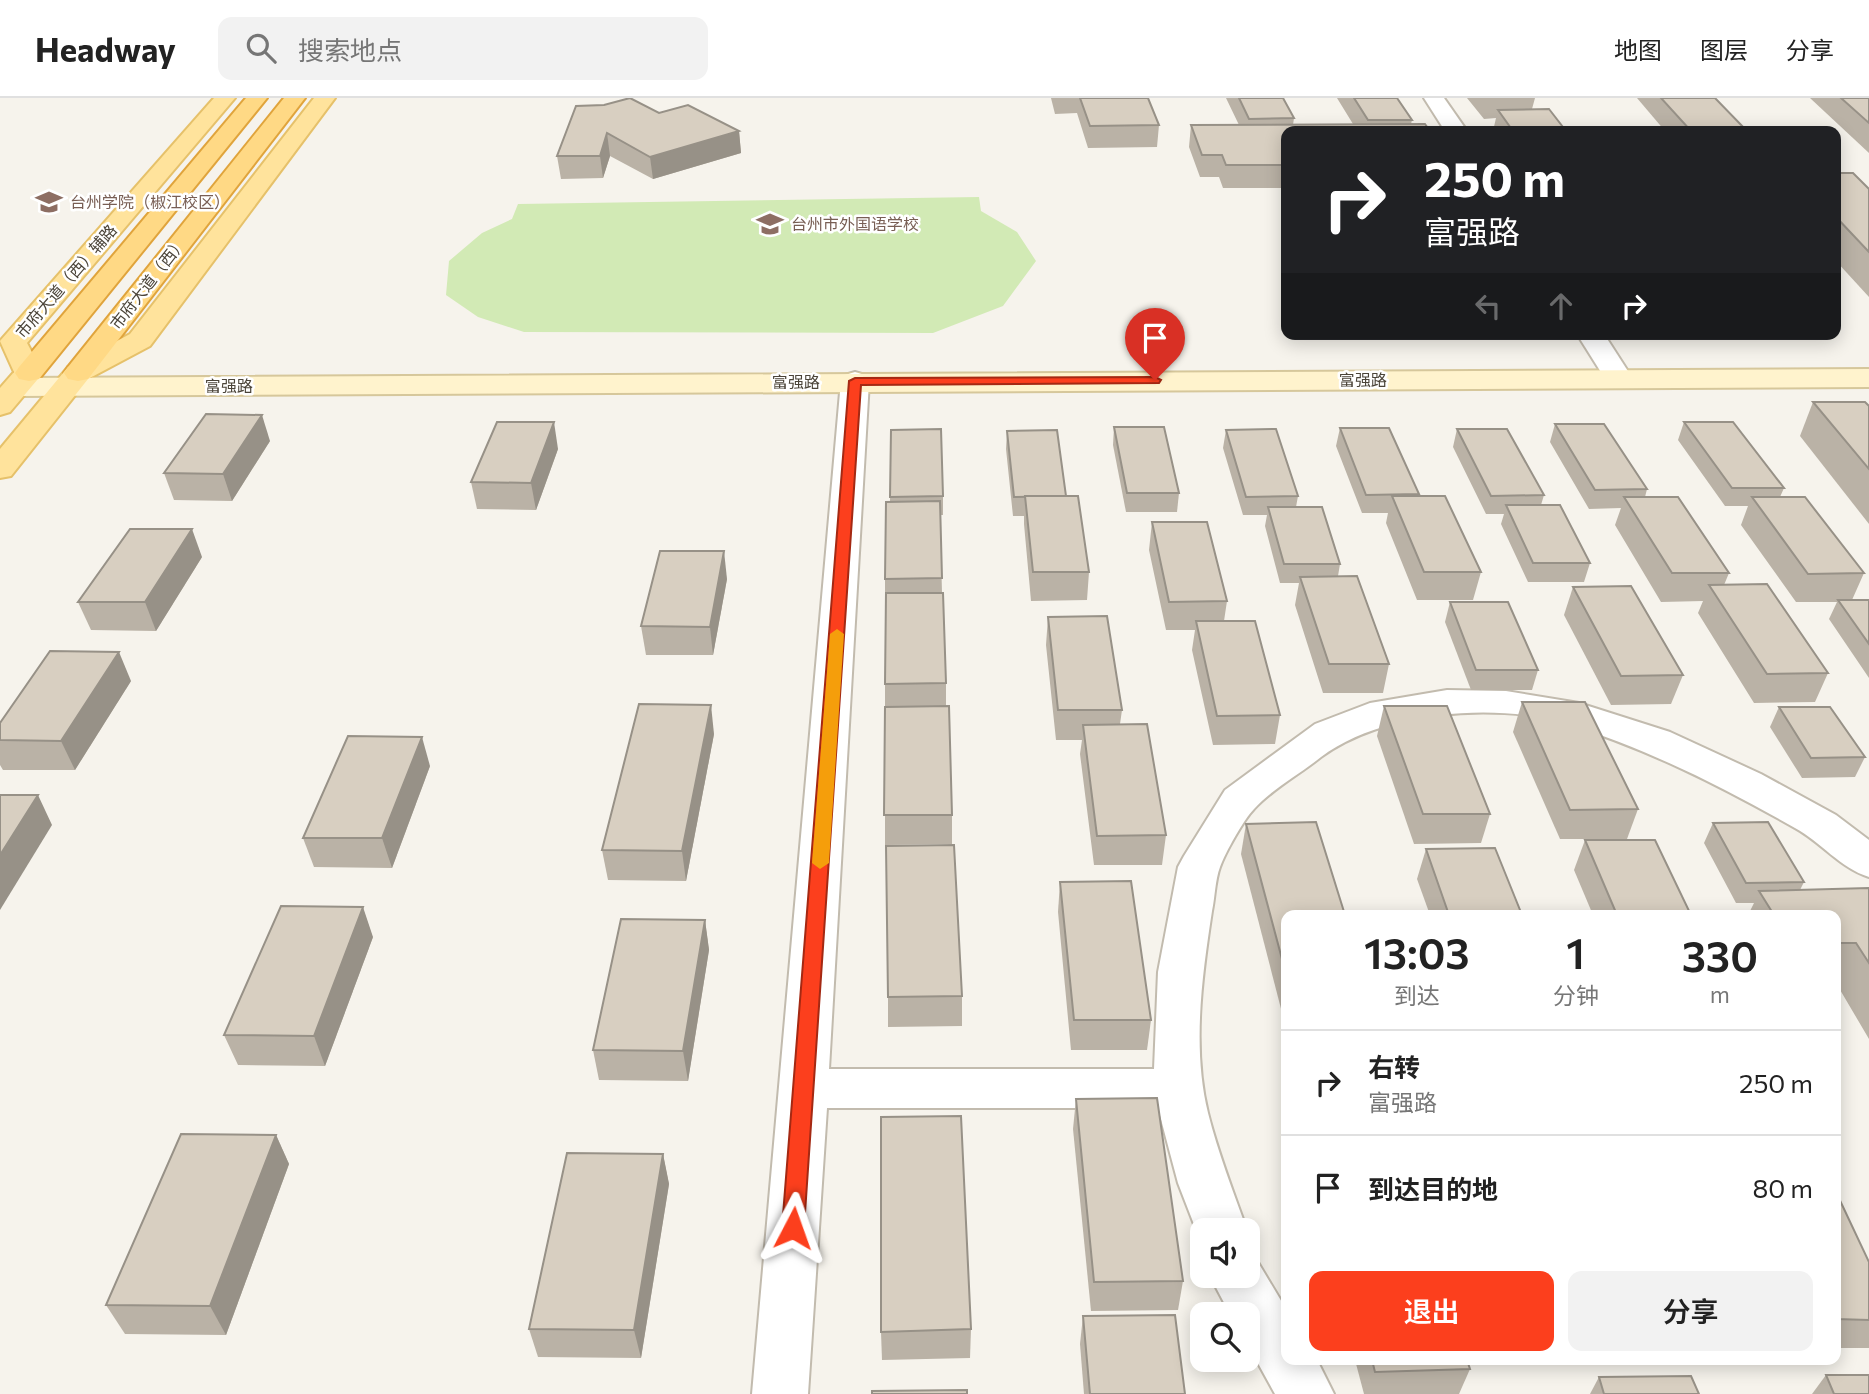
<!DOCTYPE html>
<html lang="zh">
<meta charset="utf-8">
<style>
body{margin:0;font-family:Commissioner,"Noto Sans SC",sans-serif;background:#f2f2f2;color:#222;height:100vh;display:flex;flex-direction:column;font-size:26px;white-space:nowrap}
*{box-sizing:border-box;margin:0}
p{font-size:23px;color:#767676}
.icon{flex:none;width:38px;height:38px;fill:none;stroke:currentColor;stroke-width:2;stroke-linecap:round;stroke-linejoin:round}
.map{position:relative;flex:1;overflow:hidden}
.panel{position:absolute;left:1281px;top:812px;width:560px;height:455px;display:flex;flex-direction:column;background:#fff;border-radius:14px;box-shadow:0 4px 18px #0003}
.panel>*{flex:none}
.guide{position:absolute;left:1281px;top:28px;width:560px;height:214px;border-radius:14px;box-shadow:0 4px 18px #0003;background:#202124;color:#fff;overflow:hidden}
.controls{position:absolute;left:1190px;top:1120px;display:grid;gap:14px}
.controls a{display:grid;place-items:center;width:70px;height:70px;border-radius:14px;background:#fff;box-shadow:0 4px 18px #0003;font-size:35px}
.pin{position:absolute;display:grid;place-items:center;width:60px;height:60px;color:#fff;margin:-72px -30px;border-radius:50% 50% 50% 0;rotate:-45deg;box-shadow:0 0 7px #0007}
.pin .icon{rotate:45deg}
.me{position:absolute;width:77px;margin:-38px;rotate:4deg;stroke-linejoin:round;filter:drop-shadow(0 0 5px #0008)}
.turn{display:flex;align-items:center;gap:24px;height:147px;padding:0 28px;font-size:32px}
.turn .icon{width:91px;height:91px;stroke-width:2.5}
.turn b{display:block;font-size:49px;line-height:60px}
.lanes{display:flex;align-items:center;height:66px;padding:0 28px;background:#0003;justify-content:center;gap:35px;direction:ltr}
.lanes .off{opacity:.35}
.eta{display:flex;justify-content:space-evenly;align-items:center;height:119px;text-align:center}
.eta b{font-size:42px;font-weight:600;line-height:49px}
.button{display:flex;gap:14px;margin-top:auto;padding:14px 28px}
.button a{flex:1;height:80px;border-radius:14px;background:#fc3f1d;color:#fff;font-size:28px;font-weight:600;line-height:80px;text-align:center}
.button a+a{background:#f2f2f2;color:#222}
ul{padding:0;list-style:none}
li{display:flex;align-items:center;gap:21px;height:105px;padding:0 28px;border-top:2px solid #e0e0e0}
li div{flex:1}
li b{display:block;font-size:26px}
li em{font-style:normal}
header{display:flex;align-items:center;gap:42px;box-sizing:border-box;height:98px;padding:0 35px;background:#fff;border-bottom:2px solid #e0e0e0}
header strong{font-size:33px}
nav{display:flex;gap:38px;margin-inline-start:auto;font-size:24px}
.search{width:490px;height:63px;background:#f2f2f2;display:flex;align-items:center;gap:18px;box-sizing:border-box;padding:0 24px;border-radius:14px;color:#767676;font-size:26px}
.map>svg:first-child{display:block}
.green{fill:#d2eab5}
.lines{fill:none;stroke-linecap:round;stroke-linejoin:round}
.minor-casing{stroke:#c2bbae;stroke-width:4}
.tertiary-casing{stroke:#c2bbae;stroke-width:4}
.secondary-casing{stroke:#d6c79b;stroke-width:4}
.primary-casing{stroke:#e6c16a;stroke-width:4}
.trunk-casing{stroke:#e0a43c;stroke-width:4}
.minor{fill:#fff;fill-rule:evenodd}
.tertiary{fill:#fff;fill-rule:evenodd}
.secondary{fill:#fff3cd;fill-rule:evenodd}
.primary{fill:#ffe39c;fill-rule:evenodd}
.trunk{fill:#ffd985;fill-rule:evenodd}
.wall{fill:#bab2a6}
.shaded-wall{fill:#979187}
.building{fill:#d8cfc1;stroke:#979187;stroke-width:2}
.route{fill:#fc3f1d;stroke:#a42913;stroke-width:2}
.slow{fill:#f59e0b}
.labels{text-anchor:middle;stroke-width:5;stroke-linejoin:round;paint-order:stroke}
.far-education-label{font-size:16px;fill:#785e54;stroke:#fff;text-anchor:start}
.far-street-label{font-size:16px;fill:#4b4439;stroke:#fff}
</style>
<header>
<strong>Headway</strong>
<div class="search"><svg class="icon" aria-label="search" viewBox="0 0 24 24"><circle cx="10" cy="10" r="6"/><path d="M15 15l6 6"/></svg>搜索地点</div>
<nav><a>地图</a><a>图层</a><a>分享</a></nav>
</header>
<div class="map">
<svg width="1869" height="1296" viewBox="0 0 1869 1296">
<rect width="100%" height="100%" fill="#f6f3ec"/>
<!-- green -->
<path class="green" d="M979 99 981 113 1017 134 1036 163 1003 208 933 235 524 234 478 219 446 197 449 163 482 135 512 121 518 106Z"/>
<g class="lines">
<defs>
<g id="minor">
<path d="M855 274 865 277 869 283 829 971H1154L1158 874 1178 769 1184 758 1225 692 1315 626 1370 605 1447 592 1506 593 1579 605 1670 634 1761 676 1836 717 1869 742V779C1840 770 1821 744 1795 730 1721 688 1646 650 1564 625 1493 604 1381 614 1321 659 1300 676 1272 691 1254 711 1244 721 1225 755 1220 769 1215 782 1215 799 1212 813 1202 878 1192 950 1208 1015 1218 1055 1233 1093 1247 1132H1202V1147L1178 1085 1158 1010H827L808 1296H752L841 283 845 277Z"/>
<path d="M1248 1158 1256 1161 1286 1211V1262H1317L1334 1296H1275L1248 1247V1216H1230L1210 1178H1248Z"/>
</g>
<g id="tertiary">
<path d="M1424 0H1444L1467 33H1445Z"/>
<path d="M1577 236H1604L1633 281 1629 287 1619 290 1609 287Z"/>
</g>
<path id="secondary" d="M1869 271V289L17 298 7 295 3 289 7 283 17 280Z"/>
<g id="primary">
<path d="M214 0H235L27 245 43 275 10 314 0 317V290L14 274 0 243Z"/>
<path d="M314 0H335L150 248 88 281 11 378 0 380V351L68 269 130 236Z"/>
</g>
<g id="trunk">
<path d="M246 0H267L39 281 29 283 19 281 15 275 19 269Z"/>
<path d="M284 0H305L88 281 78 283 68 281 64 275 68 269Z"/>
</g>
</defs>
<!-- minor casing -->
<use href="#minor" class="minor-casing"/>
<!-- tertiary casing -->
<use href="#tertiary" class="tertiary-casing"/>
<!-- secondary casing -->
<use href="#secondary" class="secondary-casing"/>
<!-- primary casing -->
<use href="#primary" class="primary-casing"/>
<!-- trunk casing -->
<use href="#trunk" class="trunk-casing"/>
<!-- minor -->
<use href="#minor" class="minor"/>
<!-- tertiary -->
<use href="#tertiary" class="tertiary"/>
<!-- secondary -->
<use href="#secondary" class="secondary"/>
<!-- primary -->
<use href="#primary" class="primary"/>
<!-- trunk -->
<use href="#trunk" class="trunk"/>
</g>
<!-- wall -->
<g class="wall">
<path d="M1051 0H1148L1159 27 1157 49 1088 50 1077 15 1055 16Z"/>
<path d="M1226 0H1283L1294 20 1293 27 1353 26 1337 0H1397L1412 22 1411 26 1286 33V90H1223L1219 79H1200L1189 49 1191 27H1239Z"/>
<path d="M1467 0H1535L1532 11 1566 33H1493L1496 20 1484 21Z"/>
<path d="M1637 0H1715L1747 33H1665Z"/>
<path d="M1810 0H1869V55Z"/>
<path d="M576 8 659 15 739 33 741 55 653 81 610 58 603 80 561 81 557 58Z"/>
<path d="M1836 75 1869 91V199L1836 163Z"/>
<path d="M1813 304 1869 308V426L1800 338Z"/>
<path d="M1684 324 1784 390 1780 399 1864 475 1852 502H1869V580L1829 521 1837 504H1796L1741 427 1748 408H1725L1678 342Z"/>
<path d="M1555 326 1647 391 1645 399 1729 475 1724 487 1828 575 1815 604 1754 605 1698 515 1703 503 1661 504 1615 427 1621 410 1589 411 1550 344Z"/>
<path d="M1114 329 1179 395 1177 414H1126L1113 347Z"/>
<path d="M1340 330 1419 396V398L1481 474 1473 502H1417L1386 425 1388 415H1362L1336 348Z"/>
<path d="M1457 331 1544 397 1541 407 1590 465 1584 484H1528L1501 426 1504 416H1486L1453 349Z"/>
<path d="M891 332 943 398V417H940L942 495 946 585V609L952 717V746L885 747V481L890 404Z"/>
<path d="M1226 332 1298 398 1296 409 1340 466 1338 478 1389 566 1383 595H1323L1295 507 1299 485H1280L1265 428 1267 417H1243L1223 350Z"/>
<path d="M1007 333 1066 398 1089 474 1087 502 1031 503 1024 426V418H1013L1006 351Z"/>
<path d="M270 343 232 403 174 402 164 375Z"/>
<path d="M558 351 536 412 477 411 471 384Z"/>
<path d="M1152 424 1227 503 1224 523 1280 617 1275 646 1213 647 1192 552 1195 532H1166L1149 452Z"/>
<path d="M202 459 156 533 91 532 78 504Z"/>
<path d="M727 481 713 557H646L641 528Z"/>
<path d="M1573 489 1683 577 1671 606 1611 607 1564 517Z"/>
<path d="M1450 504 1538 572 1532 592H1471L1445 524Z"/>
<path d="M1048 519 1122 612 1120 626 1166 737 1162 767H1094L1080 656 1082 642H1056L1046 547Z"/>
<path d="M131 583 75 672H3L0 667V625Z"/>
<path d="M1522 604 1638 711 1627 741H1560L1513 634Z"/>
<path d="M1384 608 1490 716 1481 745 1414 746 1377 638Z"/>
<path d="M1779 609 1865 659 1855 679 1802 680 1770 629Z"/>
<path d="M714 636 686 783 608 782 602 752Z"/>
<path d="M430 668 392 770 314 769 303 740Z"/>
<path d="M1713 725 1804 784 1800 792 1869 790V941L1836 885V817H1748L1754 805H1736L1704 745Z"/>
<path d="M1246 726 1286 817V930L1241 756Z"/>
<path d="M1585 742 1691 817H1593L1574 772Z"/>
<path d="M1426 751 1522 817H1430L1417 781Z"/>
<path d="M1060 784 1151 922 1147 952H1071L1058 814Z"/>
<path d="M705 822 709 852 688 983 599 982 593 952Z"/>
<path d="M373 839 325 968 238 967 224 937Z"/>
<path d="M962 898V928L888 929V899Z"/>
<path d="M1076 1001 1183 1183 1178 1212 1091 1213 1073 1031Z"/>
<path d="M276 1037 289 1066 226 1237 125 1236 106 1207Z"/>
<path d="M663 1056 669 1086 641 1260 538 1259 529 1231Z"/>
<path d="M1836 1094 1869 1164V1250H1836Z"/>
<path d="M1083 1218 1185 1296H1084L1080 1246Z"/>
<path d="M971 1231 970 1260 882 1262 881 1234Z"/>
<path d="M1355 1262H1467L1470 1271 1459 1296H1364Z"/>
<path d="M1586 1262H1679L1677 1265 1587 1266Z"/>
<path d="M1826 1277 1869 1296H1812Z"/>
<path d="M1599 1279 1699 1296H1590Z"/>
</g>
<!-- shaded-wall -->
<g class="shaded-wall">
<path d="M739 33 741 55 653 81 650 59Z"/>
<path d="M607 35 610 58 603 80 600 58Z"/>
<path d="M262 317 270 343 232 403 223 376Z"/>
<path d="M554 324 558 351 536 412 531 385Z"/>
<path d="M192 431 202 459 156 533 145 504Z"/>
<path d="M724 453 727 481 713 557 710 529Z"/>
<path d="M119 554 131 583 75 672 61 643Z"/>
<path d="M711 607 714 636 686 783 682 753Z"/>
<path d="M422 639 430 668 392 770 382 740Z"/>
<path d="M38 697 52 727 0 812V757Z"/>
<path d="M363 809 373 839 325 968 314 938Z"/>
<path d="M705 822 709 852 688 983 683 953Z"/>
<path d="M276 1037 289 1066 226 1237 210 1208Z"/>
<path d="M663 1056 669 1086 641 1260 634 1232Z"/>
</g>
<!-- building -->
<g class="building">
<path d="M630 0 659 15 688 7 739 33 650 59 607 35 600 58H557L576 8 604 7Z"/>
<path d="M1080 0H1148L1159 27 1090 28Z"/>
<path d="M1239 0H1283L1294 20 1249 21Z"/>
<path d="M1354 0H1397L1412 22H1368Z"/>
<path d="M1661 0H1715L1747 33H1691Z"/>
<path d="M1841 0H1869V25Z"/>
<path d="M1549 11 1566 33H1513L1498 12Z"/>
<path d="M1425 26 1430 33H1286V67H1226L1222 57H1202L1191 27Z"/>
<path d="M1836 75H1853L1869 91V154L1836 119Z"/>
<path d="M1813 304H1865L1869 308V371Z"/>
<path d="M206 316 262 317 223 376 164 375Z"/>
<path d="M497 324H554L531 385 471 384Z"/>
<path d="M1684 324H1733L1784 390H1732Z"/>
<path d="M1555 326H1604L1647 391 1595 392Z"/>
<path d="M1114 329H1164L1179 395H1127Z"/>
<path d="M1340 330H1389L1419 396 1366 397Z"/>
<path d="M941 331 943 398 890 399 891 332Z"/>
<path d="M1276 331 1298 398 1246 399 1226 332Z"/>
<path d="M1457 331H1507L1544 397 1491 398Z"/>
<path d="M1057 332 1066 398 1014 399 1007 333Z"/>
<path d="M1025 398H1078L1089 474H1033Z"/>
<path d="M1392 398H1445L1481 474H1424Z"/>
<path d="M1624 399H1678L1729 475H1672Z"/>
<path d="M1752 399H1805L1864 475 1808 476Z"/>
<path d="M940 403 942 480 885 481 886 404Z"/>
<path d="M1506 407H1560L1590 465H1533Z"/>
<path d="M1268 409H1322L1340 466H1284Z"/>
<path d="M1152 424H1207L1227 503 1169 504Z"/>
<path d="M130 431H192L145 504H78Z"/>
<path d="M660 453H724L710 529 641 528Z"/>
<path d="M1357 478 1389 566H1329L1300 479Z"/>
<path d="M1767 486 1828 575 1767 576 1709 487Z"/>
<path d="M1631 488 1683 577 1621 578 1573 489Z"/>
<path d="M886 495H943L946 585 885 586Z"/>
<path d="M1838 502H1869V546Z"/>
<path d="M1450 504H1508L1538 572H1476Z"/>
<path d="M1107 518 1122 612H1058L1048 519Z"/>
<path d="M1196 523H1255L1280 617 1217 618Z"/>
<path d="M50 553 119 554 61 643 0 642V625Z"/>
<path d="M1522 604H1585L1638 711 1570 712Z"/>
<path d="M639 606 711 607 682 753 602 752Z"/>
<path d="M949 608 952 717H884L885 609Z"/>
<path d="M1384 608H1447L1490 716H1423Z"/>
<path d="M1779 609H1830L1865 659 1811 660Z"/>
<path d="M1147 626 1166 737 1097 738 1083 627Z"/>
<path d="M348 638 422 639 382 740H303Z"/>
<path d="M0 697H38L0 757Z"/>
<path d="M1316 724 1345 817H1286V876L1246 726Z"/>
<path d="M1768 724 1804 784 1746 785 1713 725Z"/>
<path d="M1585 742H1655L1691 817H1617Z"/>
<path d="M954 747 962 898 888 899 886 748Z"/>
<path d="M1495 750 1522 817H1449L1426 751Z"/>
<path d="M1131 783 1151 922H1074L1060 784Z"/>
<path d="M1869 790V865L1856 845H1836V817H1774L1759 793Z"/>
<path d="M281 808 363 809 314 938 224 937Z"/>
<path d="M621 821 705 822 683 953 593 952Z"/>
<path d="M1157 1000 1183 1183 1094 1184 1076 1001Z"/>
<path d="M961 1018 971 1231 881 1234V1019Z"/>
<path d="M181 1036 276 1037 210 1208 106 1207Z"/>
<path d="M567 1055 663 1056 634 1232 529 1231Z"/>
<path d="M1836 1094 1869 1164V1222L1836 1221Z"/>
<path d="M1175 1217 1185 1296H1090L1083 1218Z"/>
<path d="M1372 1262H1467L1470 1271 1375 1274Z"/>
<path d="M1826 1277H1869V1296H1834Z"/>
<path d="M1691 1278 1699 1296H1604L1599 1279Z"/>
<path d="M967 1292V1296H872V1293Z"/>
</g>
<!-- route -->
<path class="route" d="M1155 279 1161 282 1159 285 861 287 804 1130 801 1137 793 1139 786 1137 782 1130 849 283 855 280Z"/>
<!-- slow -->
<path class="slow" d="M837 531 844 536 829 765 820 771 812 765 830 536Z"/>
<!-- icons -->
<defs>
<symbol id="university-bare" viewBox="-9 -9 18 18"><path d="M0-5L7-2L0 1L-7-2ZM-4 1L0 2.5L4 1V4Q0 6-4 4Z" fill="#8d6e63" stroke="#fff" stroke-width="2.5" paint-order="stroke"/></symbol>
<symbol id="school-bare" viewBox="-9 -9 18 18"><path d="M0-5L7-2L0 1L-7-2ZM-4 1L0 2.5L4 1V4Q0 6-4 4Z" fill="#8d6e63" stroke="#fff" stroke-width="2.5" paint-order="stroke"/></symbol>
</defs>
<g fill-rule="evenodd">
<use href="#university-bare" x="30" y="85" width="38" height="38"/>
<use href="#school-bare" x="751" y="107" width="38" height="38"/>
</g>
<g class="labels">
<!-- far-education labels -->
<g class="far-education-label">
<text x="70" y="110">台州学院（椒江校区）</text>
<text x="791" y="132">台州市外国语学校</text>
</g>
<!-- far-street labels -->
<g class="far-street-label">
<text transform="translate(66 183) rotate(-49)" y="6">市府大道（西）辅路</text>
<text transform="translate(148 185) rotate(-52)" y="6">市府大道（西）</text>
<text x="1363" y="288">富强路</text>
<text x="796" y="290">富强路</text>
<text x="229" y="294">富强路</text>
</g>
</g>
</svg>
<div class="controls">
<a><svg class="icon" aria-label="sound" viewBox="0 0 24 24"><path d="M4 9h4l5-4v14l-5-4H4zM17 9q2 3 0 6"/></svg></a>
<a><svg class="icon" aria-label="search" viewBox="0 0 24 24"><circle cx="10" cy="10" r="6"/><path d="M15 15l6 6"/></svg></a>
</div>
<div class="pin" style="left:1155px;top:282px;background:#d93025"><svg class="icon" aria-label="arrive" viewBox="0 0 24 24"><path d="M6 21V4h12l-3 4 3 4H6"/></svg></div>
<svg class="me" style="left:793px;top:1130px" viewBox="-20 -20 40 40"><path d="M0-17L14 15 0 8-14 15z" fill="#fc3f1d" stroke="#fff" stroke-width="4"/></svg>
<div class="guide">
<div class="turn"><svg class="icon" aria-label="right" viewBox="0 0 24 24"><path d="M7 20v-9h11M14 6l5 5-5 5"/></svg><div><b>250 m</b>富强路</div></div>
<div class="lanes"><svg class="icon off" aria-label="left" viewBox="0 0 24 24"><path d="M17 20v-9H6M10 6l-5 5 5 5"/></svg><svg class="icon off" aria-label="ahead" viewBox="0 0 24 24"><path d="M12 20V5M6 11l6-6 6 6"/></svg><svg class="icon" aria-label="right" viewBox="0 0 24 24"><path d="M7 20v-9h11M14 6l5 5-5 5"/></svg></div>
</div>
<section class="panel">
<div class="eta">
<div><b>13:03</b><p>到达</p></div>
<div><b>1</b><p>分钟</p></div>
<div><b>330</b><p>m</p></div>
</div>
<ul>
<li><svg class="icon" aria-label="right" viewBox="0 0 24 24"><path d="M7 20v-9h11M14 6l5 5-5 5"/></svg><div><b>右转</b><p>富强路</p></div><em>250 m</em></li>
<li><svg class="icon" aria-label="arrive" viewBox="0 0 24 24"><path d="M6 21V4h12l-3 4 3 4H6"/></svg><div><b>到达目的地</b></div><em>80 m</em></li>
</ul>
<div class="button"><a>退出</a><a>分享</a></div>
</section>
</div>
